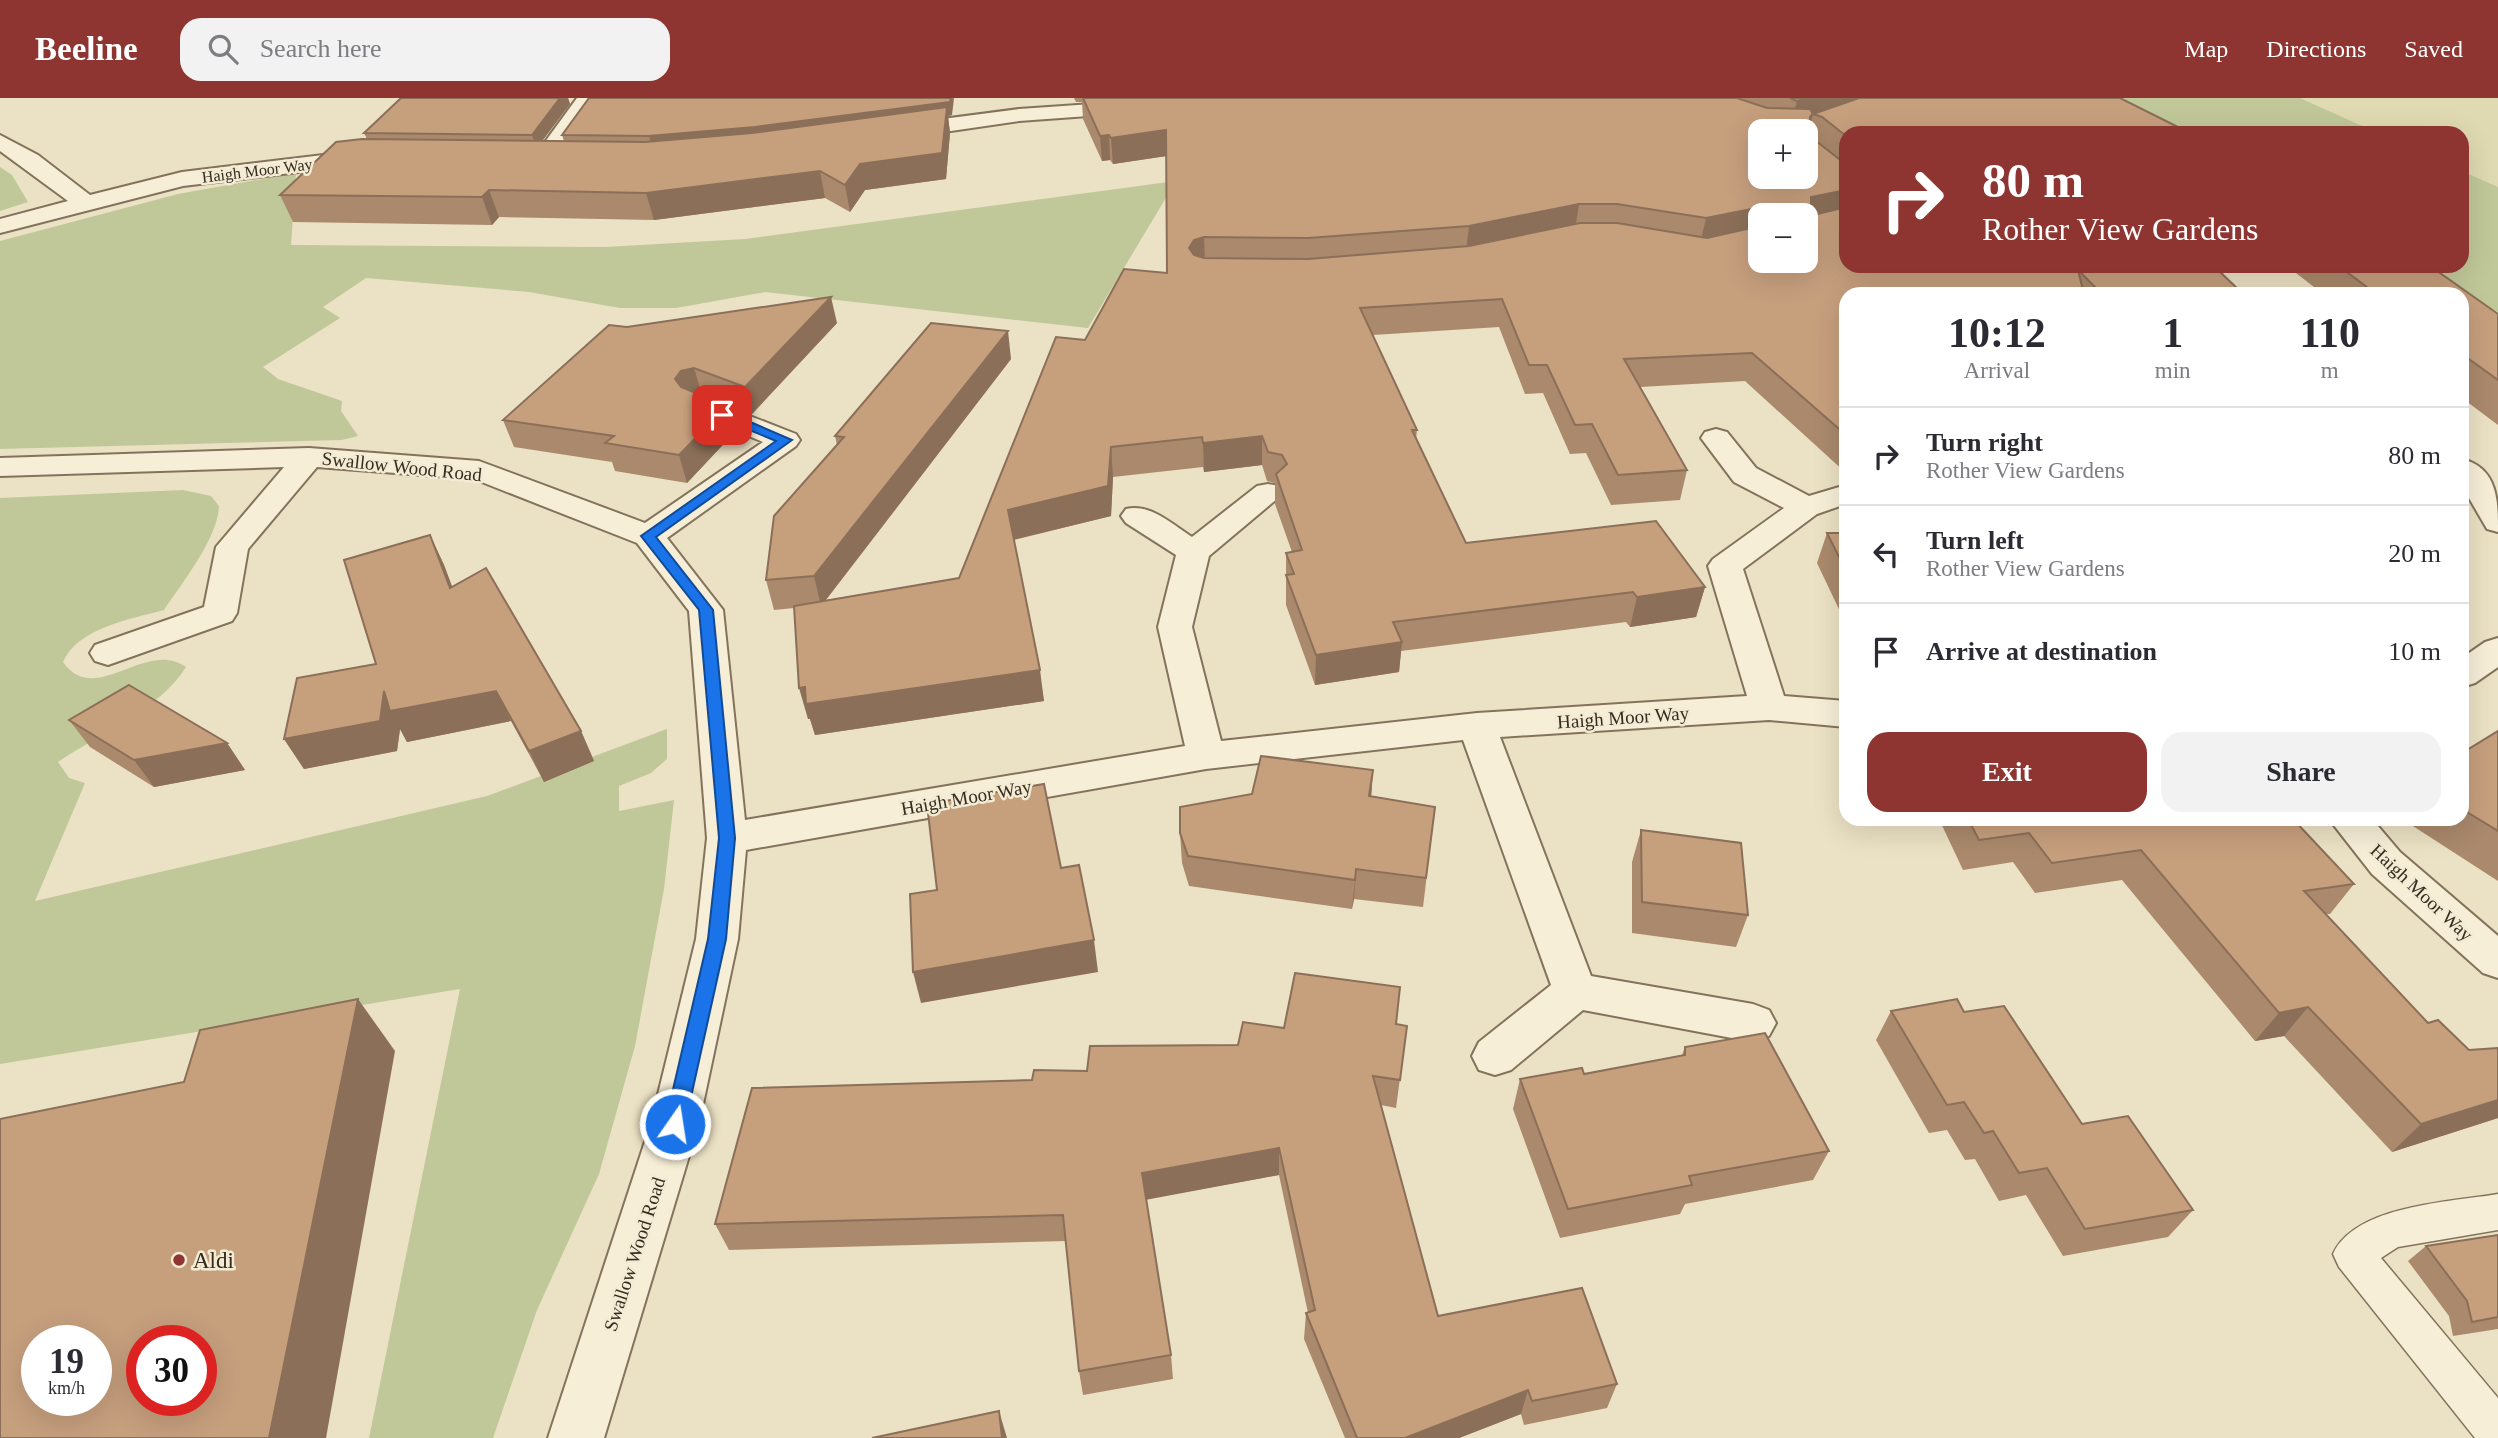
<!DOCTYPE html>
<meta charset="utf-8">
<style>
body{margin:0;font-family:"Times New Roman",serif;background:#f2f2f3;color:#2b2b33;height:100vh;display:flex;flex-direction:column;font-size:26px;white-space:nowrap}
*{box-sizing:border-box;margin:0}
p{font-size:23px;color:#7c7c81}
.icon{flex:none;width:38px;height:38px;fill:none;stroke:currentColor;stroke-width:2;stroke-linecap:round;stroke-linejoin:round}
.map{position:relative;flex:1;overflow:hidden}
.sheet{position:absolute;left:1839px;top:189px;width:630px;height:539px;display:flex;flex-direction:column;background:#fff;border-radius:21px;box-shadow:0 7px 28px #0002}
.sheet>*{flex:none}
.guide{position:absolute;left:1839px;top:28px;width:630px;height:147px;border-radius:21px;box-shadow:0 7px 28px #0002;background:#8e3531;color:#fff;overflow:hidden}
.buttons{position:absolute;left:1748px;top:21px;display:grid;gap:14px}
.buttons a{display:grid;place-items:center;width:70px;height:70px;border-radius:14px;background:#fff;box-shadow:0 7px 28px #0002;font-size:35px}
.speed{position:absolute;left:21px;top:1227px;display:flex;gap:14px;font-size:35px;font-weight:700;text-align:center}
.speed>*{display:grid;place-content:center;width:91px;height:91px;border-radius:50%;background:#fff;box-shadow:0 7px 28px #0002;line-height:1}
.speed small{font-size:18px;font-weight:400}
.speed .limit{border:10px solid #d22;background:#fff;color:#111}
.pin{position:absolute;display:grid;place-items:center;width:60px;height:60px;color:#fff;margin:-30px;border-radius:14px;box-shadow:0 4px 10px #0006}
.me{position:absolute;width:77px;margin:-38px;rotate:13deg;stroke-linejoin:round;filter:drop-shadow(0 0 5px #0008)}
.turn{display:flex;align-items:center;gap:24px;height:147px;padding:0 28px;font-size:32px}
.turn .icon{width:91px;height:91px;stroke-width:2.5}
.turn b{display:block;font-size:49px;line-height:60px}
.eta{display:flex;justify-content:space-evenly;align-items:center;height:119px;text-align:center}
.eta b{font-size:42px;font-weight:700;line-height:49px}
.primary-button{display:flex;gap:14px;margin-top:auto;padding:14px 28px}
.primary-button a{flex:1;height:80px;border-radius:21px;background:#8e3531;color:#fff;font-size:28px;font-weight:700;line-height:80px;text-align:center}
.primary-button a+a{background:#f2f2f3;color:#2b2b33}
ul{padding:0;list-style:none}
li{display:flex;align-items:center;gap:21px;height:98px;padding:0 28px;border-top:2px solid #e1e1e2}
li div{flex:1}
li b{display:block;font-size:26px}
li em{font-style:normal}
header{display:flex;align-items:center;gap:42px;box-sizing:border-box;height:98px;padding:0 35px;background:#8e3531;color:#fff}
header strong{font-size:33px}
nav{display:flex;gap:38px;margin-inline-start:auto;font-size:24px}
.search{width:490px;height:63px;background:#f2f2f3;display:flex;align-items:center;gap:18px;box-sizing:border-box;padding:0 24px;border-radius:21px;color:#7c7c81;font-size:26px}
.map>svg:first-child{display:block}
.farmland{fill:#e0dab2}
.green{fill:#c0c899}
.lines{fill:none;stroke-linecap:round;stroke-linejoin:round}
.lane-casing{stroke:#84735c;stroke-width:3}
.street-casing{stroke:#84735c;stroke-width:4}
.lane{fill:#f6eed7;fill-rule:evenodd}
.street{fill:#f6eed7;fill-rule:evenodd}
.wall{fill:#aa896c;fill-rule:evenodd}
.shaded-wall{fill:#8b6f58}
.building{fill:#c69f7d;stroke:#8b6f58;stroke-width:2;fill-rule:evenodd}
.route{fill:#1a73e8;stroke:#114b97;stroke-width:2}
.poi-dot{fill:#8e3531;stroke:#f3ebd3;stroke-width:2.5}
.labels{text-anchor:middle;stroke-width:5;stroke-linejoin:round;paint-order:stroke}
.far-street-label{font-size:16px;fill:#352b1f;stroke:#f3ebd3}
.street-label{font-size:19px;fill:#352b1f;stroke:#f3ebd3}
.near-poi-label{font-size:23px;fill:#352b1f;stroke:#f3ebd3;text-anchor:start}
</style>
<header>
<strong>Beeline</strong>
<div class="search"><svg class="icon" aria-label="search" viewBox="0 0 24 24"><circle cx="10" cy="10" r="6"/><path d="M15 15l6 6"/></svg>Search here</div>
<nav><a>Map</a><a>Directions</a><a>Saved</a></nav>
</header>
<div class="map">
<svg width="2498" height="1340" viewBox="0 0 2498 1340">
<rect width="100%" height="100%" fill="#ebe1c4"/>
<!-- farmland -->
<path class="farmland" d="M2300 0H2498V89L2462 73V35H2378Z"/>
<!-- green -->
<g class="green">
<path d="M2069 0H2300L2378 35H2139Z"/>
<path d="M0 69 12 77 28 104 0 113Z"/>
<path d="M2462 73 2498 89V214L2406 168H2462Z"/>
<path d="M296 75 291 147 605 149 745 141 1176 83 1088 230 765 194 676 210H620L529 194 366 180 323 209 340 220 263 269 278 281 342 303 341 313 358 338 342 342 0 351V143L178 96Z"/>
<path d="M183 392 211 398 219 408C218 440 182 485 164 512 130 521 78 530 63 564 95 610 146 540 186 569 160 611 99 636 58 664L69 680 85 685 35 803 487 698 667 631V661L651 675 619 688V713L674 702 664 791 635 948 599 1076 537 1212 493 1340H369L460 891 0 966V400Z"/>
</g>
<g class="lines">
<defs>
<path id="lane" d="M2498 1096V1132L2398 1149 2381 1160 2498 1300V1340H2475L2339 1169 2333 1156C2355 1107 2451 1104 2498 1096Z"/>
<g id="street">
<path d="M577 0H599L553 64H537L534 59Z"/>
<path d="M1136 3 1147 9 1144 14 1019 23 896 41 885 34 896 27 1019 11Z"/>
<path d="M0 37 38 57 90 97 182 74 365 52 376 59 365 66 183 88 0 135V121L68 103 0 53Z"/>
<path d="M701 299 796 336 800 342 796 348 667 440 723 512 745 722 1185 648 1158 529 1176 457 1126 425 1121 418 1126 411C1150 405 1172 426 1192 439L1257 388 1268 386 1279 388 1284 395 1209 458 1192 529 1221 643 1477 615 1747 598 1708 468 1713 461 1784 410 1734 384 1701 340 1705 334 1716 331 1727 334 1756 370 1809 398 1846 387V406L1817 416 1743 471 1784 598 1846 603V629L1769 622 1500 639 1591 878 1753 906 1769 912 1776 925 1769 938 1753 944 1583 912 1511 972 1495 977 1479 972 1472 958 1479 944 1551 887 1463 642 1206 671 746 752 738 841 699 1025 604 1340H548L651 1025 696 841 707 740 689 513 637 445 474 381 317 369 248 451 237 515 232 523 108 567 95 563 90 555 95 547 204 509 216 449 284 369 0 378V360L309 350 479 363 645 425 763 344 691 314 686 308 691 302Z"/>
<path d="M2462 361C2498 370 2498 403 2498 434L2487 431 2462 388Z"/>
<path d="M2498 540V569L2475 585 2462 589V560L2485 544Z"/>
<path d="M2329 721H2372L2400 754 2498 838V880L2483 875 2372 776Z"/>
</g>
</defs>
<!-- lane casing -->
<use href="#lane" class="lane-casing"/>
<!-- street casing -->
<use href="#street" class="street-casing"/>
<!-- lane -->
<use href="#lane" class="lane"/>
<!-- street -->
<use href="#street" class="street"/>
</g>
<!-- wall -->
<g class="wall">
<path d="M401 0H568L570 6 542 43H564L562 37 952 17 948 18 950 35 946 81 865 92 850 114 825 100 654 122 499 119 492 127 293 124 280 97 367 41 364 35Z"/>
<path d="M1074 0H2120L1846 35V168H2230L2222 176 2242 195V196H1846V375L1745 283 1640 289 1687 372 1680 402 1611 407 1586 355 1570 356 1543 295 1525 296 1499 229 1373 237 1417 332 1416 341 1466 445 1705 489 1696 519 1630 529 1626 524 1401 553 1399 574 1315 587 1286 507V455L1292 454 1275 406V385L1267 383 1262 367 1204 374 1203 369 1113 379 1111 418 1014 442 1044 603 815 637 810 621H808L794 510 774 512 766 482 837 347 835 338 1011 261 826 502 959 480 1085 242 1167 175 1166 58 1113 66 1110 62 1102 63 1083 21 1082 4H1076ZM1760 117H1806L1760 163Z"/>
<path d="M2287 168H2430L2498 216V327L2462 300V196H2323Z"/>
<path d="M837 225 752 316 701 297 734 335 687 385 615 373 612 364 514 349 503 322 627 229Z"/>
<path d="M1827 435H1846V526L1817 465Z"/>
<path d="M430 437 444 467 452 489 581 633 594 663 544 684 511 623 407 644 400 631 397 653 304 671 284 641 376 566Z"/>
<path d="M69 622 227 645 245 672 154 689 90 649Z"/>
<path d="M2498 633V783L2402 721H2462V655Z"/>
<path d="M1373 672 1371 698 1435 709 1423 809 1354 801 1352 811 1189 788 1182 765 1180 735 1252 696Z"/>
<path d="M1939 721H2293L2354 786 2330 816H2326L2428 925 2469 952 2498 950V1020L2392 1054 2284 938 2255 943 2122 782 2035 795 2013 764 1963 772Z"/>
<path d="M1641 732 1748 817 1736 849 1632 835V764Z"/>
<path d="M1891 913 1964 914 2082 1026 2193 1112 2168 1139 2063 1158 2026 1097 1999 1103 1975 1061 1965 1062 1947 1032 1929 1035 1876 942Z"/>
<path d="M1396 926 1407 928 1396 1010 1381 1007 1438 1218 1617 1286 1607 1310 1524 1327 1521 1316 1459 1340H1345L1304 1241 1306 1215H1308L1279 1077 1146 1101 1171 1257 1173 1281 1083 1297 1079 1273 1066 1143 729 1152 715 1126 1032 982 1238 947 1284 930Z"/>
<path d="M1685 949 1829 1053 1813 1082 1685 1106 1680 1116 1560 1140 1513 1011 1520 981 1584 976 1682 957Z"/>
<path d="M2498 1137V1231L2453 1238 2449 1218 2408 1163 2426 1148Z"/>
</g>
<!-- shaded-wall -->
<g class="shaded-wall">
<path d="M560 0H568L570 6 537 50 532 37Z"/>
<path d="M954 0 952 17 948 18 950 35 946 81 865 92 850 114 845 87 860 66 653 51 649 38Z"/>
<path d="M1806 0H1866L1813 16 1806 42 1791 28 1797 3Z"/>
<path d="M1166 32 1167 58 1113 66 1111 40Z"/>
<path d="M1109 37 1110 62 1102 63 1100 38Z"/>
<path d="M820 73 825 100 654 122 646 95Z"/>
<path d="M489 92 499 119 492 127 482 99Z"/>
<path d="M1846 92V114L1806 125 1811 99Z"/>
<path d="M1579 106 1575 132 1466 154 1469 128Z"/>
<path d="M1766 108 1764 117H1760V130L1700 146 1706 120Z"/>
<path d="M1204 139 1205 166 1195 170 1189 150 1194 142Z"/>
<path d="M2218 168H2230L2204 196 2216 170Z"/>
<path d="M831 199 837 225 752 316 745 289Z"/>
<path d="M1008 233 1011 261 821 508 814 478Z"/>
<path d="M694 270 702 297 689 300 675 281 681 273Z"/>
<path d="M727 308 734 335 687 385 679 357Z"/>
<path d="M1262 338V367L1204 374 1203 345Z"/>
<path d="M1111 349 1113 379 1111 418 1012 442 1008 412Z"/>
<path d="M430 437 444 467 464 520 450 490Z"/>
<path d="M1705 489 1696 519 1630 529 1637 499Z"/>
<path d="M1402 544 1399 574 1315 587 1316 557Z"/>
<path d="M1040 572 1044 603 815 637 810 621H808L799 590Z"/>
<path d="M384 593H496L511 623 407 644 400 631 397 653 304 671 284 641Z"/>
<path d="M581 633 594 663 544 684 529 653Z"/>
<path d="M227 645 245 672 154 689 134 662Z"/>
<path d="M1373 672 1371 701 1369 698Z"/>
<path d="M1356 771 1354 801 1352 811 1355 782Z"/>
<path d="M1094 842 1098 874 921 905 913 874Z"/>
<path d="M358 901 395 953 326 1340H269Z"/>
<path d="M2308 909 2284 938 2255 943 2279 915Z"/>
<path d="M2498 1002V1020L2392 1054 2421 1026Z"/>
<path d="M1279 1050V1077L1145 1102 1142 1075Z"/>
<path d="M1528 1292 1521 1316 1459 1340H1405Z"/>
<path d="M999 1313 1007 1340H1002Z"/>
</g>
<!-- building -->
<g class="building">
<path d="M401 0H560L532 37 364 35Z"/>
<path d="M589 0H951L950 4 755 29 649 38 562 37Z"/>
<path d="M1083 0H1737L1767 10 1810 11 1813 16 1810 19 1811 39 1844 65 1846 66V92L1811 99V114L1814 117 1846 109V168H2120L2133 171 2183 169 2182 168H2218L2216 170 2242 195 2241 196H2102L2078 172 2084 196H1846V337L1752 255 1624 261 1687 372 1618 377 1592 326 1575 327 1547 267H1529L1502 201 1360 210 1417 332H1412L1466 445 1656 423 1705 489 1637 499 1633 494 1393 524 1402 544 1316 557 1286 477 1294 476 1286 455 1302 452 1276 376 1287 366 1282 357 1268 354 1262 338 1203 345 1202 339 1111 349 1108 388 1008 412 1040 572 806 606 805 589 799 590 794 508 959 480 1056 239 1085 242 1124 171 1167 175 1166 32 1111 40 1109 37 1100 38ZM1760 33H1806V79H1760ZM1579 106H1617L1706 120 1766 108 1769 110V117H1806V163H1760V128L1707 140 1617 125H1580L1469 148 1308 161 1204 160 1194 157 1189 150 1194 142 1204 139 1308 140 1469 128Z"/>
<path d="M1790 0H1806L1797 3Z"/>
<path d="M1859 0H2120L2190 35H1846V38L1822 19 1813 16Z"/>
<path d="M947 9 942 55 860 66 845 87 820 73 646 95 489 92 482 99 280 97 336 44 362 41 645 44 752 35Z"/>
<path d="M2339 168H2430L2498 216V282L2462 256V196H2376Z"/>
<path d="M831 199 745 289 694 270 681 273 675 281 681 289 727 308 679 357 605 345 614 338 503 322 609 227 627 229Z"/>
<path d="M931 225 1008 233 814 478 766 482 774 418 844 339 835 338Z"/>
<path d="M1827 435H1846V473Z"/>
<path d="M430 437 450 490 486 470 581 633 529 653 496 593 390 613 384 593 380 623 284 641 297 580 376 566 344 462Z"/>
<path d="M129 587 227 645 134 662 69 622Z"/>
<path d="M2498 633V733L2462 711V655Z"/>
<path d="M1261 658 1373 672 1369 698 1435 709 1426 780 1356 771 1355 782 1188 758 1180 735V709L1252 696Z"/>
<path d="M1044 686 1061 770 1079 767 1094 842 913 874 910 796 937 792 927 706Z"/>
<path d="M1968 721H2293L2354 786 2304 793 2428 925 2438 922 2469 952 2498 950V1002L2421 1026 2308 909 2279 915 2141 752 2052 765 2029 735 1979 742Z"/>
<path d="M1641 732 1741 745 1748 817 1642 804Z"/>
<path d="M1295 875 1400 889 1396 926 1407 928 1400 982 1373 978 1438 1218 1582 1190 1617 1286 1532 1303 1528 1292 1405 1340H1357L1306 1215 1315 1212 1279 1050 1142 1075 1171 1257 1079 1273 1063 1117 715 1126 752 990 1032 982 1034 972 1087 973 1090 948 1238 947 1243 924 1284 930Z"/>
<path d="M358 901 269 1340H0V1021L184 984 200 932ZM37 1242H96V1302H37ZM142 1242H201V1302H142Z"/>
<path d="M1957 901 1964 914 2004 908 2082 1026 2128 1018 2193 1112 2085 1131 2047 1070 2019 1075 1993 1033 1984 1035 1964 1004 1947 1007 1891 913Z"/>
<path d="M1765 935 1829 1053 1689 1078 1692 1087 1568 1111 1520 981 1582 970 1584 976 1685 957V949Z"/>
<path d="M2498 1137V1219L2472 1224 2467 1203 2426 1148Z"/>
<path d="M999 1313 1002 1340H872Z"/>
</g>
<!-- route -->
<path class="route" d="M718 314H727L792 342 656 439 713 512 735 740 726 841 685 1026 682 1032 675 1034 668 1032 665 1026 708 841 719 740 699 512 641 438 776 343 718 319Z"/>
<!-- markers -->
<circle class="poi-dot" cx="179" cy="1162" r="7"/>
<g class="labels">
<!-- far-street labels -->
<g class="far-street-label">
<text transform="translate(257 72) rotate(-7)" y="6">Haigh Moor Way</text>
</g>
<!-- street labels -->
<g class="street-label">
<text transform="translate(402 368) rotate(6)" y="7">Swallow Wood Road</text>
<text transform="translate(1623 619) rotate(-4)" y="7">Haigh Moor Way</text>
<text transform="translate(966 699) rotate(-10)" y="7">Haigh Moor Way</text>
<text transform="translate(2422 794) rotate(43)" y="7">Haigh Moor Way</text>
<text transform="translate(634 1156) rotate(-72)" y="7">Swallow Wood Road</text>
</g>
<!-- near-poi labels -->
<g class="near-poi-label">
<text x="193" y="1170">Aldi</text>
</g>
</g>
</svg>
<div class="buttons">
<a>+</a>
<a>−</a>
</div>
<div class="speed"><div>19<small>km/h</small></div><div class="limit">30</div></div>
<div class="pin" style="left:722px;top:317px;background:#d93025"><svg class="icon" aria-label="arrive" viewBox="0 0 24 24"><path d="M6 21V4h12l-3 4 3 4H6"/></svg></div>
<svg class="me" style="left:675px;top:1026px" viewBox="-20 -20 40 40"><circle r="17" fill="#1a73e8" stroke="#fff" stroke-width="3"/><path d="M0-11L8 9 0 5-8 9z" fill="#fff"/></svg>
<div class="guide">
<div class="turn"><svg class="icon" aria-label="right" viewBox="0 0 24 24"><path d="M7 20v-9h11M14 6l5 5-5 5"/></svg><div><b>80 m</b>Rother View Gardens</div></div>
</div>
<section class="sheet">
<div class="eta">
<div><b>10:12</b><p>Arrival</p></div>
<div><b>1</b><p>min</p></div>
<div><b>110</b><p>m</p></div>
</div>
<ul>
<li><svg class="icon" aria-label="right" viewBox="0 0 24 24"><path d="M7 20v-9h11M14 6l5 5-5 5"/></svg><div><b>Turn right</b><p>Rother View Gardens</p></div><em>80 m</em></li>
<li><svg class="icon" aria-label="left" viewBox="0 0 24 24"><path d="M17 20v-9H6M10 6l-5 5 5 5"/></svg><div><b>Turn left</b><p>Rother View Gardens</p></div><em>20 m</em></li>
<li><svg class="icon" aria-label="arrive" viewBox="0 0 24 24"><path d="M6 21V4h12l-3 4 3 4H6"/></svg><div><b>Arrive at destination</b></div><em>10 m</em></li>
</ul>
<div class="primary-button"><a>Exit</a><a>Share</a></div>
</section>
</div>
